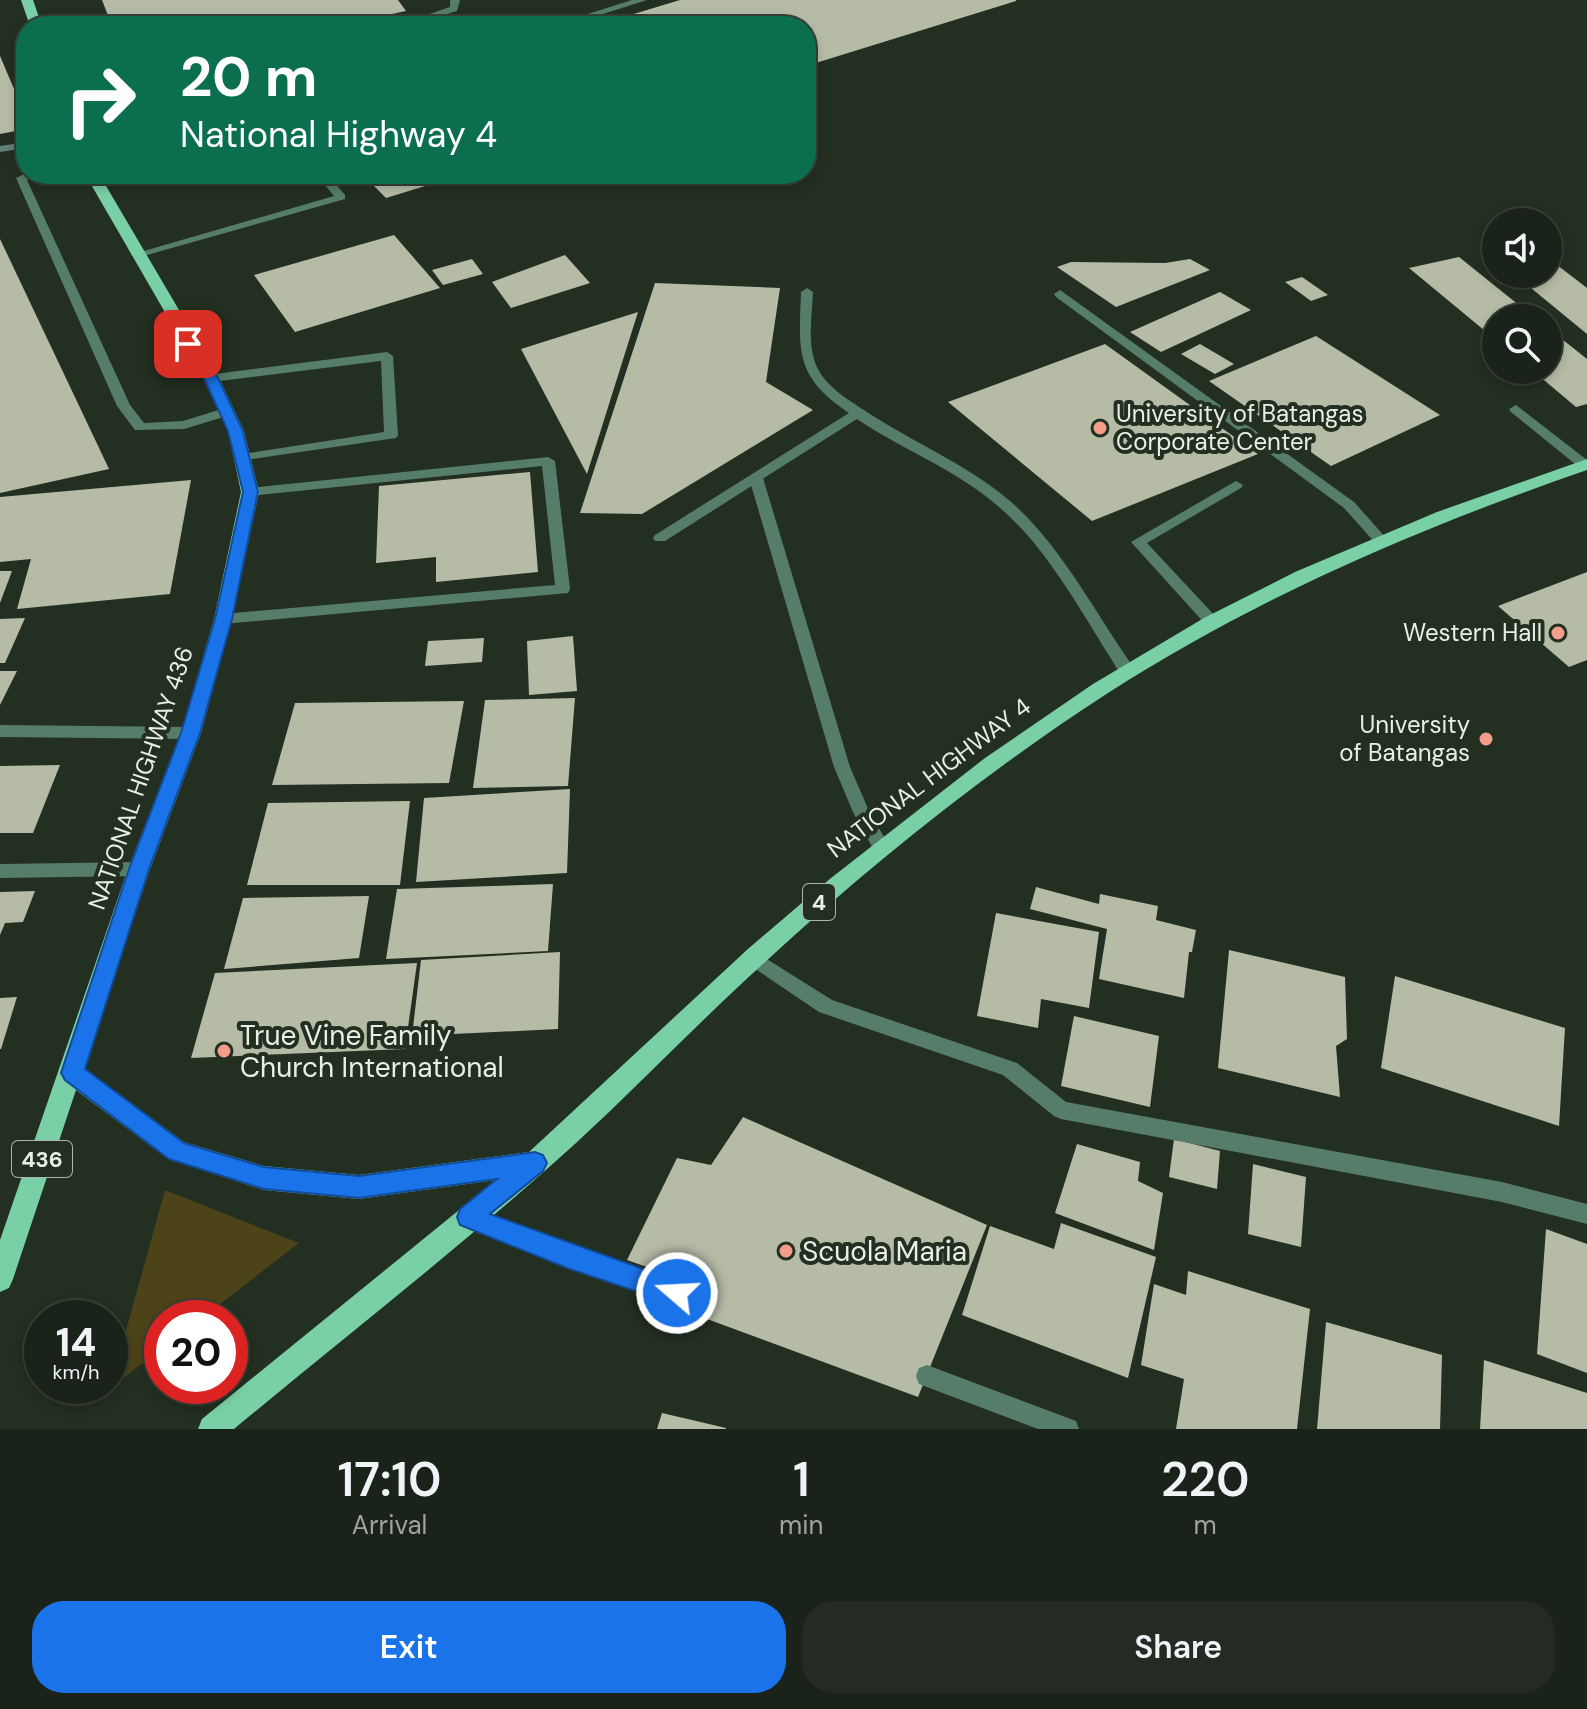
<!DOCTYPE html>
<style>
body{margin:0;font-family:"DM Sans",sans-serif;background:#232b22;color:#f1f3f6;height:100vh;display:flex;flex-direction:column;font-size:30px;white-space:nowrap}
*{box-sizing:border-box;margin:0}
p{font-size:26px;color:#9fa4a2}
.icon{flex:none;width:44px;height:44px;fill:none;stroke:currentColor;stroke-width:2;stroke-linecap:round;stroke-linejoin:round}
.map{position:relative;height:1429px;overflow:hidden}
.drawer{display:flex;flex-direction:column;background:#1a2319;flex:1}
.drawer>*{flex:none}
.banner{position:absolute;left:16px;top:16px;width:800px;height:168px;border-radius:32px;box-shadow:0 4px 12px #0003,0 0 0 2px #384038;background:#0b6e4f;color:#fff;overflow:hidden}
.tools{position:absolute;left:1482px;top:208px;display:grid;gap:16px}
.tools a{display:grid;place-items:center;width:80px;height:80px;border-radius:50%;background:#1a2319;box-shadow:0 4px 12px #0003,0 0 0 2px #384038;font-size:40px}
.speed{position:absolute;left:24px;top:1300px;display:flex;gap:16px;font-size:40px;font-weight:700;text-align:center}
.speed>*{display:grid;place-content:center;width:104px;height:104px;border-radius:50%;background:#1a2319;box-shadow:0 4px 12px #0003,0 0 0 2px #384038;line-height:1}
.speed small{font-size:20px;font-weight:400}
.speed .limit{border:12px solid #d22;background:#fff;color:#111}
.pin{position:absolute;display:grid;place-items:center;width:68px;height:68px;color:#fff;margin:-34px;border-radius:16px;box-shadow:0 4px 12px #0006}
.me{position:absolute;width:88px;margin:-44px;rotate:289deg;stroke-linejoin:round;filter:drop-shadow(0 0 6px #0008)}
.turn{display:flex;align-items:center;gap:28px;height:168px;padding:0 32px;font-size:36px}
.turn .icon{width:104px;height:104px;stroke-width:2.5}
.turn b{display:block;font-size:56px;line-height:68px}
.eta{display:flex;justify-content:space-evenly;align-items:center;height:136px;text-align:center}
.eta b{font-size:48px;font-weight:600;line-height:56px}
.button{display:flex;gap:16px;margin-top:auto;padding:16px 32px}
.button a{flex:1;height:92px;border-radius:32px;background:#1a73e8;color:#fff;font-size:32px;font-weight:600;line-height:92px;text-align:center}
.button a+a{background:#232b22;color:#f1f3f6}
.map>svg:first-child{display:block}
.green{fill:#4c4318}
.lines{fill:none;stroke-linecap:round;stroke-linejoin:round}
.stream{fill:#5f7f77;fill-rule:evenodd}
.building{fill:#b6bba6}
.service{fill:#567d69;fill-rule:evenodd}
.pedestrian{fill:#567d69;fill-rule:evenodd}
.minor{fill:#567d69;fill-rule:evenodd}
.primary{fill:#7ad0a6;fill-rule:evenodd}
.route{fill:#1a73e8;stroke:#114b97;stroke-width:2}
.poi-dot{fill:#f49d8b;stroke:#232f21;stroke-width:3}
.labels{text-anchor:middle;stroke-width:8;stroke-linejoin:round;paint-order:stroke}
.shield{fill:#232f21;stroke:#adb6ab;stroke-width:2}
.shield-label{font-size:22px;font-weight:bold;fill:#e8f0e6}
.poi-label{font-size:24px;fill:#e8f0e6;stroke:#232f21;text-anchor:end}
.street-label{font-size:24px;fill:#e8f0e6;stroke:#232f21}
.near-poi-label{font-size:28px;fill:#e8f0e6;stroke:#232f21;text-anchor:start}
</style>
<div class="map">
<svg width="1587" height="1429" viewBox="0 0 1587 1429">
<rect width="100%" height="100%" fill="#232f21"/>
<!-- green -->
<path class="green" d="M165 1190 299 1243 202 1318H162V1348L110 1388Z"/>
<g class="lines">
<!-- stream -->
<path class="stream" d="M26 142V148L0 152V146Z"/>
</g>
<!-- building -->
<g class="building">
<path d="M102 0H398L406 11 364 20 368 25 365 26H112Z"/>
<path d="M680 0H1016V1L806 66V26H594Z"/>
<path d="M0 56 26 117V129L0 134Z"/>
<path d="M362 174H461V175L386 198Z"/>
<path d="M394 235 440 288 295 332 254 275Z"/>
<path d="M0 239 109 469 0 493Z"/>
<path d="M565 255 590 283 511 308 492 282Z"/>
<path d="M1459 257 1535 318H1496V340L1409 268Z"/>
<path d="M1548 258 1587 288V334L1514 274H1548Z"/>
<path d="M472 259 483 274 443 285 432 270Z"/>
<path d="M1190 259 1210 270 1116 307 1057 267 1071 262 1165 263Z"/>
<path d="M1302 277 1328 295 1311 301 1285 282Z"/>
<path d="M655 283 780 288 766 382 813 410 642 514 580 513Z"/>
<path d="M1220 292 1251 310 1161 352 1130 332Z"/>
<path d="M638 312 587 474 521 349Z"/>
<path d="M1548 328 1587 359V404L1576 407 1532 370H1548Z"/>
<path d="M1316 336 1440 415 1331 466 1209 381Z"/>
<path d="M1105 344 1258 454 1092 521 948 402Z"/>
<path d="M1200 344 1234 364 1215 374 1181 354Z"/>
<path d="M530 472 538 572 436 582V557L376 563 379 486Z"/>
<path d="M191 480 170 594 17 609 31 559 0 562V497Z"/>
<path d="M0 571H12L0 603Z"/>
<path d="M1587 572V660L1569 667 1498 606Z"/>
<path d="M25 618 5 663H0V619Z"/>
<path d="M573 636 577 691 529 695 527 641Z"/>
<path d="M484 638 482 662 425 666 428 641Z"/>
<path d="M0 671H17L0 705Z"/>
<path d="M575 698 568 786 473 788 485 700Z"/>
<path d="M464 701 449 783 272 785 295 703Z"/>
<path d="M60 765 33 833H0V766Z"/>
<path d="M570 789 567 873 416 882 424 798Z"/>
<path d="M410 801 400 885H247L268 803Z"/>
<path d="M553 884 548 951 386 959 397 889Z"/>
<path d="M1036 887 1099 904 1100 894 1158 906 1156 920 1196 930 1192 952H1189L1184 998 1099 979 1107 929 1030 909Z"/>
<path d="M35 891 23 922 5 923 0 935V892Z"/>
<path d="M369 896 359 958 224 969 243 898Z"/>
<path d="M996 913 1099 932 1089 1008 1041 999 1038 1028 977 1016Z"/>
<path d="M1229 950 1345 977 1347 1039 1336 1046 1340 1097 1218 1068Z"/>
<path d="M560 952 558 1029 412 1036 421 960Z"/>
<path d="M417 963 405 1049 191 1058 215 973Z"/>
<path d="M1395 976 1565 1028 1559 1126 1381 1068Z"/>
<path d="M17 997 1 1049H0V998Z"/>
<path d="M1074 1016 1159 1036 1150 1107 1061 1086Z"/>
<path d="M743 1117 987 1225 918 1397 680 1309 675 1277 627 1260 677 1158 711 1165Z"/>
<path d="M1174 1139 1220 1151 1217 1189 1169 1177Z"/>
<path d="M1077 1144 1140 1162 1138 1181 1163 1193 1154 1250 1055 1213Z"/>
<path d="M1253 1164 1306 1177 1301 1247 1248 1234Z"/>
<path d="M1061 1223 1156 1257 1128 1378 962 1315 990 1226 1054 1249Z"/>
<path d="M1546 1229 1587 1244V1373L1537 1354Z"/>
<path d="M1188 1271 1310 1309 1297 1429H1176L1184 1379 1141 1365 1154 1284 1186 1295Z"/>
<path d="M1326 1322 1442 1355 1440 1429H1317Z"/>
<path d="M1484 1360 1587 1393V1429H1480Z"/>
<path d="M662 1413 726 1428V1429H657Z"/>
</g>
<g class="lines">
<!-- service -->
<g class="service">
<path d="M450 0H460L457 11 409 26H394L450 7Z"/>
<path d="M632 0H647L565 26H550Z"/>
<path d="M26 173 39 174 27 180 130 405 144 423 183 421 225 408 232 412 230 415 184 429 135 430 117 406 16 178Z"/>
<path d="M316 174H327L345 195V199L140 257 130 255 334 196Z"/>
<path d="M807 288 813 292C812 316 807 342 816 365 825 386 847 399 864 410 910 441 967 464 1010 501 1060 544 1096 614 1134 668L1136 672 1134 676H1122C1086 621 1049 549 999 507 957 470 903 450 857 419L665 541H655L653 538 655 535 849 413C794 376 799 351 801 292Z"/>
<path d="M1060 290 1354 502 1387 539 1389 542 1387 545H1377L1344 508 1056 297 1054 294Z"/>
<path d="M387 352 393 356 398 435 396 438 238 461V455L243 454 384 432 381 361 211 382 205 378 206 375Z"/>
<path d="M1516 405 1587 460V469L1580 468 1511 412 1509 409Z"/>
<path d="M548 457 555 461 570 589 568 593 223 624 215 619 223 614 555 585 542 466 250 496 243 492 250 488Z"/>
<path d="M1236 481 1243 485 1241 488 1147 543 1217 618 1220 622 1217 626H1207L1131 542Z"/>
<path d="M139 862 145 864 148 869 145 874 139 876 0 878V864Z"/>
<path d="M469 1207 567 1246 677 1282 685 1285 688 1293 685 1301 677 1304 567 1266 462 1224 459 1217 462 1210Z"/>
<path d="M927 1365 1076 1421 1079 1429H1038L919 1384 916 1376 919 1368Z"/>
</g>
<!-- pedestrian -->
<path class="pedestrian" d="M756 474 763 478 850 767 869 811 891 849 888 854 882 856 876 854 853 812 834 767 749 478Z"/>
<!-- minor -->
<g class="minor">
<path d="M0 725 191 727 199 733 191 739 0 737Z"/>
<path d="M754 951 832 1000 1017 1063 1066 1102 1502 1182 1587 1204V1224L1502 1202 1061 1119 1054 1116 1003 1075 819 1012 748 964 745 959 748 954Z"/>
</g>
<!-- primary -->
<g class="primary">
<path d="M21 0H33L42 26H30Z"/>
<path d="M85 174H99L219 378 244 431 259 492 232 619 201 733 150 869 84 1068 184 1142 264 1166 359 1175 529 1152 749 948 831 878 985 758 1093 684 1204 618 1295 572 1437 512 1587 459V470C1419 528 1258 597 1108 693 986 772 871 864 764 963 700 1021 640 1084 576 1143 466 1243 348 1334 234 1429H198L202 1419 496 1180 359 1199 264 1190 168 1159 76 1090 13 1279 9 1288 0 1292V1240L128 869 181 733 214 619 241 492 228 431 203 378Z"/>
</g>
</g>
<!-- route -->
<path class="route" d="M183 341H193L218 378 243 431 258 492 232 619 200 733 149 869 85 1069 184 1143 264 1167 359 1176 535 1152 543 1155 547 1163 543 1171 490 1214 685 1284 689 1293 685 1301 677 1305 567 1268 460 1225 457 1217 460 1209 497 1179 359 1198 264 1189 169 1159 65 1080 61 1073 129 869 181 733 215 619 243 492 228 431 204 378 181 344Z"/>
<!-- markers -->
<g class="poi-dot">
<circle cx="1100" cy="428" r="8"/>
<circle cx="1558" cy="633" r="8"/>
<circle cx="1486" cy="739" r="8"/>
<circle cx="224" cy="1051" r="8"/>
<circle cx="786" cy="1251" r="8"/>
</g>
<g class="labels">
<!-- shield labels -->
<g class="shield">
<rect x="803" y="884" width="32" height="36" rx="6"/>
<rect x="12" y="1141" width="60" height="36" rx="6"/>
</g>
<g class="shield-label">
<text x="819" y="910">4</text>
<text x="42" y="1167">436</text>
</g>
<!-- poi labels -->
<g class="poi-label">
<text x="1116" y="422" text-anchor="start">University of Batangas<tspan x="1116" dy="28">Corporate Center</tspan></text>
<text x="1542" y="641">Western Hall</text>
<text x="1470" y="733">University<tspan x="1470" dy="28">of Batangas</tspan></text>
</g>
<!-- street labels -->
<g class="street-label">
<text transform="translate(141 778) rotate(-71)" y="8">NATIONAL HIGHWAY 436</text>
<text transform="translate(929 778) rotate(-37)" y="8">NATIONAL HIGHWAY 4</text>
</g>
<!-- near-poi labels -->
<g class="near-poi-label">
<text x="240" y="1045">True Vine Family<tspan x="240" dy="32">Church International</tspan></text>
<text x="802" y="1261">Scuola Maria</text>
</g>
</g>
</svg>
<div class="tools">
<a><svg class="icon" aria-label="sound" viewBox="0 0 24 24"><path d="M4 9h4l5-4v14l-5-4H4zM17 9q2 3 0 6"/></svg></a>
<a><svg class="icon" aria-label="search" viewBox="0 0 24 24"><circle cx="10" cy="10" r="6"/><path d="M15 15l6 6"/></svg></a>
</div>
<div class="speed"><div>14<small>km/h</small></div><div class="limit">20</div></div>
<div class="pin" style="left:188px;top:344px;background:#d93025"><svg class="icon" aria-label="arrive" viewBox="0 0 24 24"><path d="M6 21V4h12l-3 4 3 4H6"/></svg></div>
<svg class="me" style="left:677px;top:1293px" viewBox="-20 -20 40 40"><circle r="17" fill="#1a73e8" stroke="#fff" stroke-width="3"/><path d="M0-11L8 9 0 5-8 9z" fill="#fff"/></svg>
<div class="banner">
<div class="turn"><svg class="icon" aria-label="right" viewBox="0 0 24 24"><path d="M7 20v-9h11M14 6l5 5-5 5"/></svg><div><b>20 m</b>National Highway 4</div></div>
</div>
</div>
<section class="drawer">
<div class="eta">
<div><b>17:10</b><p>Arrival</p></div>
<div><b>1</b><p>min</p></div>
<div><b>220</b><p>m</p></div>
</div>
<div class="button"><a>Exit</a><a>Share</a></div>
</section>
